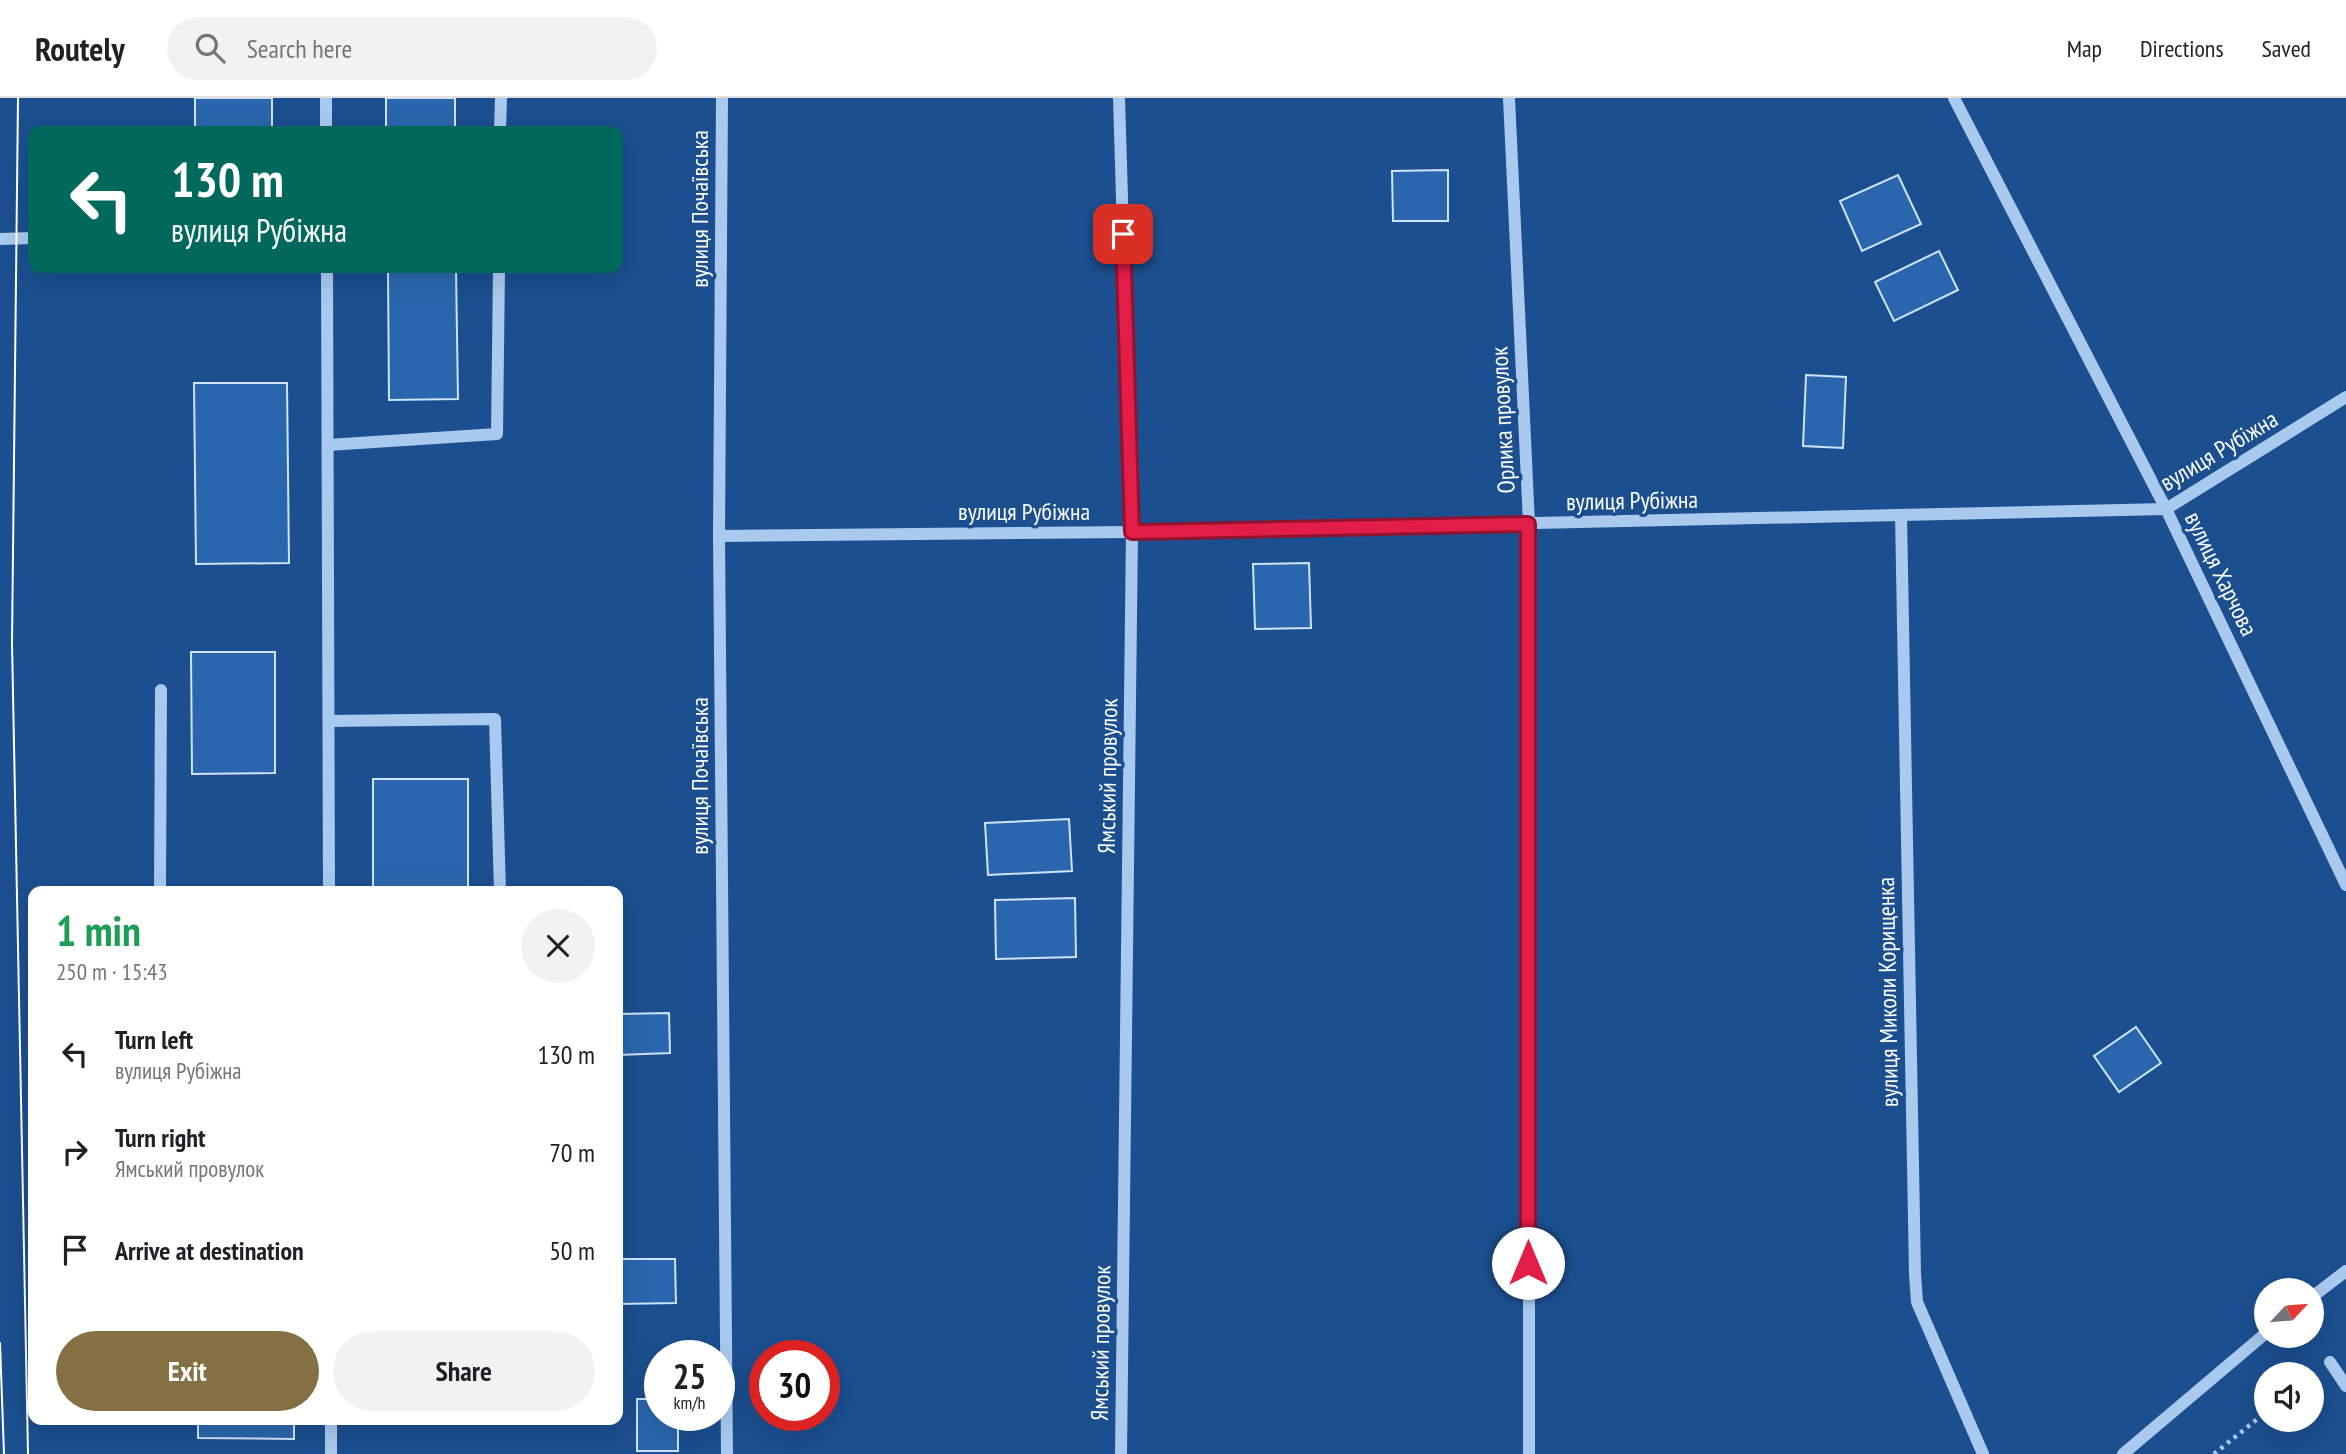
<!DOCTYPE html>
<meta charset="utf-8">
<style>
body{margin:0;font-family:"PT Sans Narrow",sans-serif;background:#f2f2f2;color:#202124;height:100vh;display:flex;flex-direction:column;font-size:26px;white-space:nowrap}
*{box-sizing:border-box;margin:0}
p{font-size:23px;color:#757577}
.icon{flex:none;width:38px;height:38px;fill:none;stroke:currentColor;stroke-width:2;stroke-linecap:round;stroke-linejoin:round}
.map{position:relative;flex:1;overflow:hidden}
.drawer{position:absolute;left:28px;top:788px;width:595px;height:539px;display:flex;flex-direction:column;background:#fff;border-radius:14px;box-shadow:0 7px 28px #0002}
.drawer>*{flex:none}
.guide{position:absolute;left:28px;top:28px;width:595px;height:147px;border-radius:14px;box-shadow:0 7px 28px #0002;background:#00695c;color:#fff;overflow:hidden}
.needle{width:46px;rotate:64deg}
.tools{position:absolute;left:2254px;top:1180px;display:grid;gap:14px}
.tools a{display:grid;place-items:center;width:70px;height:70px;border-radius:50%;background:#fff;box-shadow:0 7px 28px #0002;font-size:35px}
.speed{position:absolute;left:644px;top:1242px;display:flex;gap:14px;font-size:35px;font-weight:700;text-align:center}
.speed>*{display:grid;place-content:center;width:91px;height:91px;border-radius:50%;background:#fff;box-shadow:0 7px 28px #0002;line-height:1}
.speed small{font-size:18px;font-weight:400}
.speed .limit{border:10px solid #d22;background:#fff;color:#111}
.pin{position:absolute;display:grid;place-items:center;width:60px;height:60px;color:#fff;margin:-30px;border-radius:14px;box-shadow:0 4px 10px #0006}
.me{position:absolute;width:77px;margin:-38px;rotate:0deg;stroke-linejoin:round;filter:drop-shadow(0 0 5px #0008)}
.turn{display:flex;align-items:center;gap:24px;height:147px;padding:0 28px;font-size:32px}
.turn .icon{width:91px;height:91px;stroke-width:2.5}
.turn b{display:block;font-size:49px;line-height:60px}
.round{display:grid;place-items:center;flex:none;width:74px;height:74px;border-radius:37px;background:#f2f2f2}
.head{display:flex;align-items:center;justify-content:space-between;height:119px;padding:0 28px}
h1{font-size:42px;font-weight:600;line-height:52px;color:#1e9e55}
.action{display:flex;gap:14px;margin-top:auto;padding:14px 28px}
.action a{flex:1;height:80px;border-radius:42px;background:#847042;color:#fff;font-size:28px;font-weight:600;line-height:80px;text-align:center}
.action a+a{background:#f2f2f2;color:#202124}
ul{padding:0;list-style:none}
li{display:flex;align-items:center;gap:21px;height:98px;padding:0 28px}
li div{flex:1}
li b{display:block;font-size:26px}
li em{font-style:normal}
header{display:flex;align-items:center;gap:42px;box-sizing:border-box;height:98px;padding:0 35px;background:#fff;border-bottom:2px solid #e0e0e0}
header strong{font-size:33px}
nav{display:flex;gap:38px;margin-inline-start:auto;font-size:24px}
.search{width:490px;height:63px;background:#f2f2f2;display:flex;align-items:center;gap:18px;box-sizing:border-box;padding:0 24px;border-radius:38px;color:#757577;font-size:26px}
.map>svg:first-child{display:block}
.building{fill:#2a66ad;stroke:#cfe3fa;stroke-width:2}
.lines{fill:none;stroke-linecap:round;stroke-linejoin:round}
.path{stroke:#a9c9ee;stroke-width:4.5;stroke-dasharray:3.5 5;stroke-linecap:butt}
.minor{stroke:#a9c9ee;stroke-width:12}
.tram{stroke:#fff;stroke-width:2}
.route-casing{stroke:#92132f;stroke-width:18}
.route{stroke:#e11d48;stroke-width:12}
.labels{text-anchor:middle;stroke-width:7;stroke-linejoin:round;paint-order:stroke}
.street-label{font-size:24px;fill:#fff;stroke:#1b4f8f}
</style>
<header>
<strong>Routely</strong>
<div class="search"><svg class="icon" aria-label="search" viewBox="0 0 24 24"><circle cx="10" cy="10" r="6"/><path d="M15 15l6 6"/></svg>Search here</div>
<nav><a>Map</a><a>Directions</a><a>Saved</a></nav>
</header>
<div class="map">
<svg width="2346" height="1356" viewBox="0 0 2346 1356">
<rect width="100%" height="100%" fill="#1b4f8f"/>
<!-- building -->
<g class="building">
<rect x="195" y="0" width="77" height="33"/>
<rect x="386" y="0" width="69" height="33"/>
<path d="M1448 72V123H1393L1392 73Z"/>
<path d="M1898 77 1921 126 1862 153 1840 103Z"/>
<path d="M1939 153 1958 192 1894 223 1875 184Z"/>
<path d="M388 170H456L458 301 389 302Z"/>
<path d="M1806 277 1846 279 1843 350 1803 348Z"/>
<path d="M194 285H287L289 465 196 466Z"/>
<path d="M1309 465 1311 530 1255 531 1253 466Z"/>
<path d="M191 554H275V675L192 676Z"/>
<rect x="373" y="681" width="95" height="112"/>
<path d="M1069 721 1072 773 988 777 985 725Z"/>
<path d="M1075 800 1076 859 996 861 995 802Z"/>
<path d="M669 915 670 955 618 957V916Z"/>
<path d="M2136 929 2161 965 2119 994 2094 958Z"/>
<path d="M618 1161H675L676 1205 618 1206Z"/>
<path d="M637 1301H660V1318H678V1353H637Z"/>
<path d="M198 1321H294V1341L198 1340Z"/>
</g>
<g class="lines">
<!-- path -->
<path class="path" d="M2214 1356 2266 1314"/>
<!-- minor -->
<g class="minor">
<path d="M326 0V33"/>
<path d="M722 0 719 438 727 1356"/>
<path d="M1119 0 1132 434 1121 1356"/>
<path d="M1509 0 1529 426V1356"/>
<path d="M1954 0 2166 411 2346 787"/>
<path d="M500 33 501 0"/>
<path d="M0 141 33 140"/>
<path d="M327 170 329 793"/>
<path d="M328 347 497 336 499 170"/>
<path d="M1901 417 1915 1176 1917 1204 1983 1356"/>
<path d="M719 438 1132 434 2166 411 2346 299"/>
<path d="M329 623 495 621 500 793"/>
<path d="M160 793 161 592"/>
<path d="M2312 1199 2346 1173"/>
<path d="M2330 1264 2346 1288"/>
<path d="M331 1321V1356"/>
<path d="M2123 1356 2266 1235"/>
</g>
<!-- tram -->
<g class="tram">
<path d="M18 0 12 545 28 1356"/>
<path d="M0 1245 4 1356"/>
</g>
</g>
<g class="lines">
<defs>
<path id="route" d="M1123 136 1132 434 1528 426V1165"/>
</defs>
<!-- route casing -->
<use href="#route" class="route-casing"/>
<!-- route -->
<use href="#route" class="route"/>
</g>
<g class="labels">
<!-- street labels -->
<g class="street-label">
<text transform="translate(700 111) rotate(-90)" y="8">вулиця Почаївська</text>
<text transform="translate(1503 322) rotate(-93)" y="8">Орлика провулок</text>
<text transform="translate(2219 353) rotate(-31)" y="8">вулиця Рубіжна</text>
<text transform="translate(1632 403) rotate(-1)" y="8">вулиця Рубіжна</text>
<text x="1024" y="422">вулиця Рубіжна</text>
<text transform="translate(2221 476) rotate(64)" y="8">вулиця Харчова</text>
<text transform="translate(700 678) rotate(-90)" y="8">вулиця Почаївська</text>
<text transform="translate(1108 678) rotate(-89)" y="8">Ямський провулок</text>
<text transform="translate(1888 894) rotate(-91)" y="8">вулиця Миколи Корищенка</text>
<text transform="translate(1101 1245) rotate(-89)" y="8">Ямський провулок</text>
</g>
</g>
</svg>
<div class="tools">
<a><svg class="needle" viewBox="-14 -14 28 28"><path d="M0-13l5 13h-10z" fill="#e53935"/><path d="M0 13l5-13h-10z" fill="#757577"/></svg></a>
<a><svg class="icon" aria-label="sound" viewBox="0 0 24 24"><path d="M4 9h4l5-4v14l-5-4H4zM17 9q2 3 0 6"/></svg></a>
</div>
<div class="speed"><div>25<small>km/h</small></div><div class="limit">30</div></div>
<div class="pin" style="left:1123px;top:136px;background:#d93025"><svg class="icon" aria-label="arrive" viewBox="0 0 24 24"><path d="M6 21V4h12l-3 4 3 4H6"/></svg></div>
<svg class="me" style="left:1528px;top:1165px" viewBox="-20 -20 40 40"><circle r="19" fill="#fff"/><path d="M0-13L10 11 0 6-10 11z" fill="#e11d48"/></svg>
<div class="guide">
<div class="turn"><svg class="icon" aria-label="left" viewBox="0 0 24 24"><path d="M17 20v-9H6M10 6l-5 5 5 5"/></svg><div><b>130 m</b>вулиця Рубіжна</div></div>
</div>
<section class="drawer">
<div class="head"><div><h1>1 min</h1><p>250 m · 15:43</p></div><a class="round"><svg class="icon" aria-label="close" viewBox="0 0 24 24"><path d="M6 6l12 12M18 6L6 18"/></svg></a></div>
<ul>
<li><svg class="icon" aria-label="left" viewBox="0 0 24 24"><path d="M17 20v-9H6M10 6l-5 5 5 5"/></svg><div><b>Turn left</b><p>вулиця Рубіжна</p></div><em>130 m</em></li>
<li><svg class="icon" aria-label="right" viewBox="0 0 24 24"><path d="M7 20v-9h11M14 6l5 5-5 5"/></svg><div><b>Turn right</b><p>Ямський провулок</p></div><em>70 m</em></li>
<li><svg class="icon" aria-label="arrive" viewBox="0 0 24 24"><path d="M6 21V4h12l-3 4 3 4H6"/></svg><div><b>Arrive at destination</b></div><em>50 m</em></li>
</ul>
<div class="action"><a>Exit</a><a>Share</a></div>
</section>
</div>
